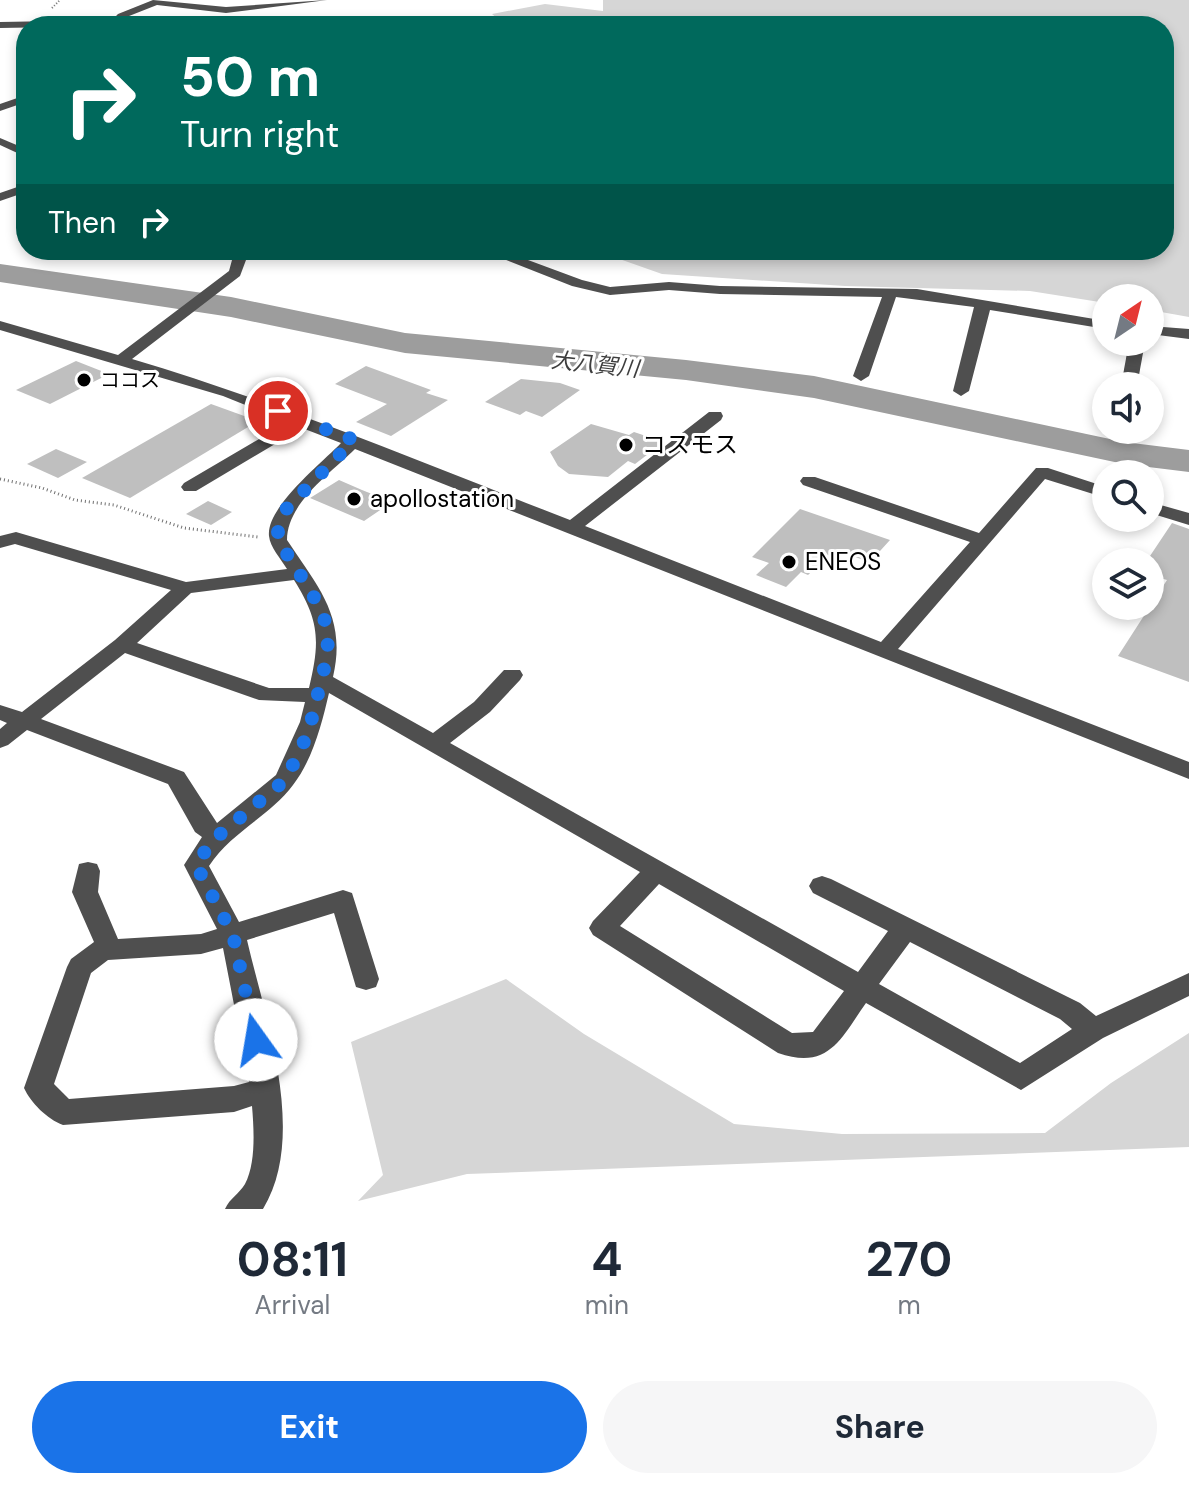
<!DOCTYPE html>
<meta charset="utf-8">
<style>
body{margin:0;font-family:"DM Sans","Noto Sans JP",sans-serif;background:#f6f6f7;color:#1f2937;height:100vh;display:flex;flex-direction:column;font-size:30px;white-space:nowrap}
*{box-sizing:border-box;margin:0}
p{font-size:26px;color:#747a83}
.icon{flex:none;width:44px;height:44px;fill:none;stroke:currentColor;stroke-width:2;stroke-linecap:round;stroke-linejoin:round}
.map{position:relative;height:1209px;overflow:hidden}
.sheet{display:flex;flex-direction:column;background:#fff;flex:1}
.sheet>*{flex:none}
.guide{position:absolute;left:16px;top:16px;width:1158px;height:244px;border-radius:32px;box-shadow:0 4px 12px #0003;background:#00695c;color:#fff;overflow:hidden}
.needle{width:52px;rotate:35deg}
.fabs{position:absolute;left:1092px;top:284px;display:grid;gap:16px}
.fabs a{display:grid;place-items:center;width:72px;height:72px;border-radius:50%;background:#fff;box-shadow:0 4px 12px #0003;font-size:40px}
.pin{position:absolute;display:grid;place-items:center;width:68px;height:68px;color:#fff;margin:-34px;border:4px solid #fff;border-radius:50%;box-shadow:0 2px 8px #0007}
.me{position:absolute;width:88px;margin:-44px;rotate:347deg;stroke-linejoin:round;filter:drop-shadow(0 0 6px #0008)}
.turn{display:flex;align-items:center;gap:28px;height:168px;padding:0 32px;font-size:36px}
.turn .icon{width:104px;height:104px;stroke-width:2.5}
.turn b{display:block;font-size:56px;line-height:68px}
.then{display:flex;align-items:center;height:76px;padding:0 32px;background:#0003;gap:16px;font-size:30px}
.eta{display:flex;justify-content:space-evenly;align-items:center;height:136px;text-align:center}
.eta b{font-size:48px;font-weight:700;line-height:56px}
.button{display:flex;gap:16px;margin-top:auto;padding:16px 32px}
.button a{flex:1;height:92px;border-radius:48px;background:#1a73e8;color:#fff;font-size:32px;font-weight:700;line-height:92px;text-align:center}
.button a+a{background:#f6f6f7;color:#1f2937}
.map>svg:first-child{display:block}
.green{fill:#d6d6d6}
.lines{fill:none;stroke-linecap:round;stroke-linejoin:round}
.river{fill:#9d9d9d;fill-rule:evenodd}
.building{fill:#bfbfbf}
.path-far1{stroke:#717171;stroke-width:2;stroke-dasharray:1 2;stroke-linecap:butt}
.path{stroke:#717171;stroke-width:3;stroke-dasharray:1 3;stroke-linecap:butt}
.minor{fill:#4f4f4f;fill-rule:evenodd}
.route{stroke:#1a73e8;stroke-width:14;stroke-dasharray:0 25.2}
.poi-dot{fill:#000;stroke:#fff;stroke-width:3}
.labels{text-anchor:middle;stroke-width:6;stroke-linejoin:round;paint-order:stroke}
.far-poi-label{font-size:20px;fill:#000;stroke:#fff;text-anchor:start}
.far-water-label{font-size:22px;font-style:italic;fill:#3e3e3e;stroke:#fff}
.poi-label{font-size:24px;fill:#000;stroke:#fff;text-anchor:start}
</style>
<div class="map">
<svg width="1189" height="1209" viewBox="0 0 1189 1209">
<rect width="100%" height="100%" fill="#fff"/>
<!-- green -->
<g class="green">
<path d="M603 0H1189V317L1150 310V298H1106V303L1030 291 845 286 662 274 594 250H1164V26H506L492 14 545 4 603 11Z"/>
<path d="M506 979 584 1034 734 1124 842 1134 1045 1133 1111 1083 1189 1033V1147L467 1174 358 1201 383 1175 351 1042Z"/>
</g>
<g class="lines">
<!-- river -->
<path class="river" d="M0 264 231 297 405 333 686 360 814 376 1124 442 1189 450V472L1124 464 814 398 686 380 405 353 231 317 0 282Z"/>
</g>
<!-- building -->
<g class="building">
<path d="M76 361 109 374 50 404 16 390Z"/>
<path d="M366 366 431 390 426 393 448 400 391 436 356 422 387 404 335 384Z"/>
<path d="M521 379 560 383 580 390 542 417 526 411 520 415 485 402Z"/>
<path d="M211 404 258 421 130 498 82 478Z"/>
<path d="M591 424 629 435 634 432 664 442 635 464 628 461 608 477 569 474 558 466 550 452Z"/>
<path d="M56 449 87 462 58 478 27 464Z"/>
<path d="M339 480 362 490 392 502 364 521 310 498Z"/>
<path d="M208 501 232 512 211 525 186 514Z"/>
<path d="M800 509 890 540 870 562 834 550 808 575 801 572 786 587 756 575 769 563 752 557Z"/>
<path d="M1172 523 1189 529V682L1118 656 1167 580 1150 575V556Z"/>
</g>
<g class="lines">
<!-- path-far1 -->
<path class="path-far1" d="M52 8 60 0"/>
<!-- path -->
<path class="path" d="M0 479 42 488 75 500 114 505 184 528 258 537"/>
<!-- minor -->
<g class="minor">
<path d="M153 0 226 7 327 0 226 13 157 5 124 18 115 26 0 28V22L112 20 118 14Z"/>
<path d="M26 95V102L0 111V104Z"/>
<path d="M0 138 26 149V157L0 145Z"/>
<path d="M26 184V192L0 201V193Z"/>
<path d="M229 250H243L246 260 240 276 132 359C283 404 423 463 570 520L709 412H721L723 416 721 420 585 526 881 642 970 542 803 485 800 481 803 477H815L979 533 1036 468H1048L1106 487V498L1045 479 898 649 1189 762V779L355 449C331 473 287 503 287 540 318 587 347 617 333 677L433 733 474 702 504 670H520L523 675 520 680 490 712 450 743 858 972 888 931 813 893 809 886 813 879 822 876 831 879 1080 1003 1096 1016 1189 973V996L1103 1038 1021 1090 866 1003C841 1038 829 1071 778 1053L593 935 589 928 593 921 640 872 329 693C322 723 313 759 293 785 270 816 231 832 209 866L239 922 343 890 352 893 379 979 376 987 366 990 356 987 334 913 247 940C265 1018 308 1135 263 1209H225C230 1198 239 1194 245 1184 256 1163 254 1130 252 1106L234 1112 63 1125C47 1119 31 1103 24 1088L67 967 71 959 94 942 72 892 79 864 88 862 97 864 100 871 98 892 118 939 201 934 217 929 184 865 202 837 195 832 168 784 27 730 8 745 0 748V729L7 723 0 720V705L22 712 115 640 171 590 15 544 0 548V536L16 532 186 582 287 569C281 559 270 547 269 536 266 507 322 463 341 443L302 428 196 491H184L181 487 184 483 288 422 223 396 0 330V321L118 355 229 271 232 260ZM294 580C320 621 320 642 309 688H269L137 643 191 593ZM125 653 259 700 305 702 300 722 276 775 217 823 184 772 41 719ZM659 884 844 991 813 1032 792 1033 620 926ZM910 942 1060 1019 1072 1029 1020 1063 879 984ZM223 948 249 1082 234 1086 69 1099 54 1084 91 973 108 960 201 954Z"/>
<path d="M481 250H501L582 280 610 287 669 282 720 286 917 289 1106 321V329L990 310 969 391 961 396 953 391 974 307 896 297 869 376 861 381 853 376 882 297 720 294 669 290 610 295 572 286Z"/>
<path d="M1150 326 1189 329V339L1150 334Z"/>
<path d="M1129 342H1145L1137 386H1121Z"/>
<path d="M1150 502 1189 513V525L1150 513Z"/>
</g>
</g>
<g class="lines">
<!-- route -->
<path class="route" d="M256 1040 233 935 196 865 212 841 284 781 301 750 311 722 328 653 327 630 323 614 310 590 278 540V529L287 508 354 440 278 411"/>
</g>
<!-- markers -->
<g class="poi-dot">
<circle cx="84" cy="380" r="8"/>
<circle cx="626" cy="445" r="8"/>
<circle cx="354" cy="499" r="8"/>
<circle cx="789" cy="562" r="8"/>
</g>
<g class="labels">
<!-- far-poi labels -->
<g class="far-poi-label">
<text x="100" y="387">ココス</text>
</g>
<!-- far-water labels -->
<g class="far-water-label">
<text transform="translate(595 364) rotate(6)" y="8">大八賀川</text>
</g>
<!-- poi labels -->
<g class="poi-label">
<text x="642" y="453">コスモス</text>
<text x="370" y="507">apollostation</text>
<text x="805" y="570">ENEOS</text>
</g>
</g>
</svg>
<div class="fabs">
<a><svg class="needle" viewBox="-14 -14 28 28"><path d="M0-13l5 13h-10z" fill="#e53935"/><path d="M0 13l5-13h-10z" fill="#747a83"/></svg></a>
<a><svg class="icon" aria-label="sound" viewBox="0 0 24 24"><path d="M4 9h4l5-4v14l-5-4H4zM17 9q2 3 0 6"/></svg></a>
<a><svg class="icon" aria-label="search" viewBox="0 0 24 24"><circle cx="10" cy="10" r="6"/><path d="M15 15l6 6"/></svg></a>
<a><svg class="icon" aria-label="layers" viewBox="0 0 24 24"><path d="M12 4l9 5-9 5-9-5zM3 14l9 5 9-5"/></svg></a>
</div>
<div class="pin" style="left:278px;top:411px;background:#d93025"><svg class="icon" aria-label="arrive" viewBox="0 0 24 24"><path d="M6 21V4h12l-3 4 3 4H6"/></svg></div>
<svg class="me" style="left:256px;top:1040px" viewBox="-20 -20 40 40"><circle r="19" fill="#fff"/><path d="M0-13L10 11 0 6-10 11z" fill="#1a73e8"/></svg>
<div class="guide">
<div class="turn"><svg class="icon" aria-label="right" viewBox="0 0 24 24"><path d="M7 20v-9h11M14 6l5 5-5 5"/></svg><div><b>50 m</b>Turn right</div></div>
<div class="then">Then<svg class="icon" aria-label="right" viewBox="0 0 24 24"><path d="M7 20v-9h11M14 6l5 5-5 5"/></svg></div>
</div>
</div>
<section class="sheet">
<div class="eta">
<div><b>08:11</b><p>Arrival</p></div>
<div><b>4</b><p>min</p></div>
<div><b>270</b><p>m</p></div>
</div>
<div class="button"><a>Exit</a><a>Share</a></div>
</section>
